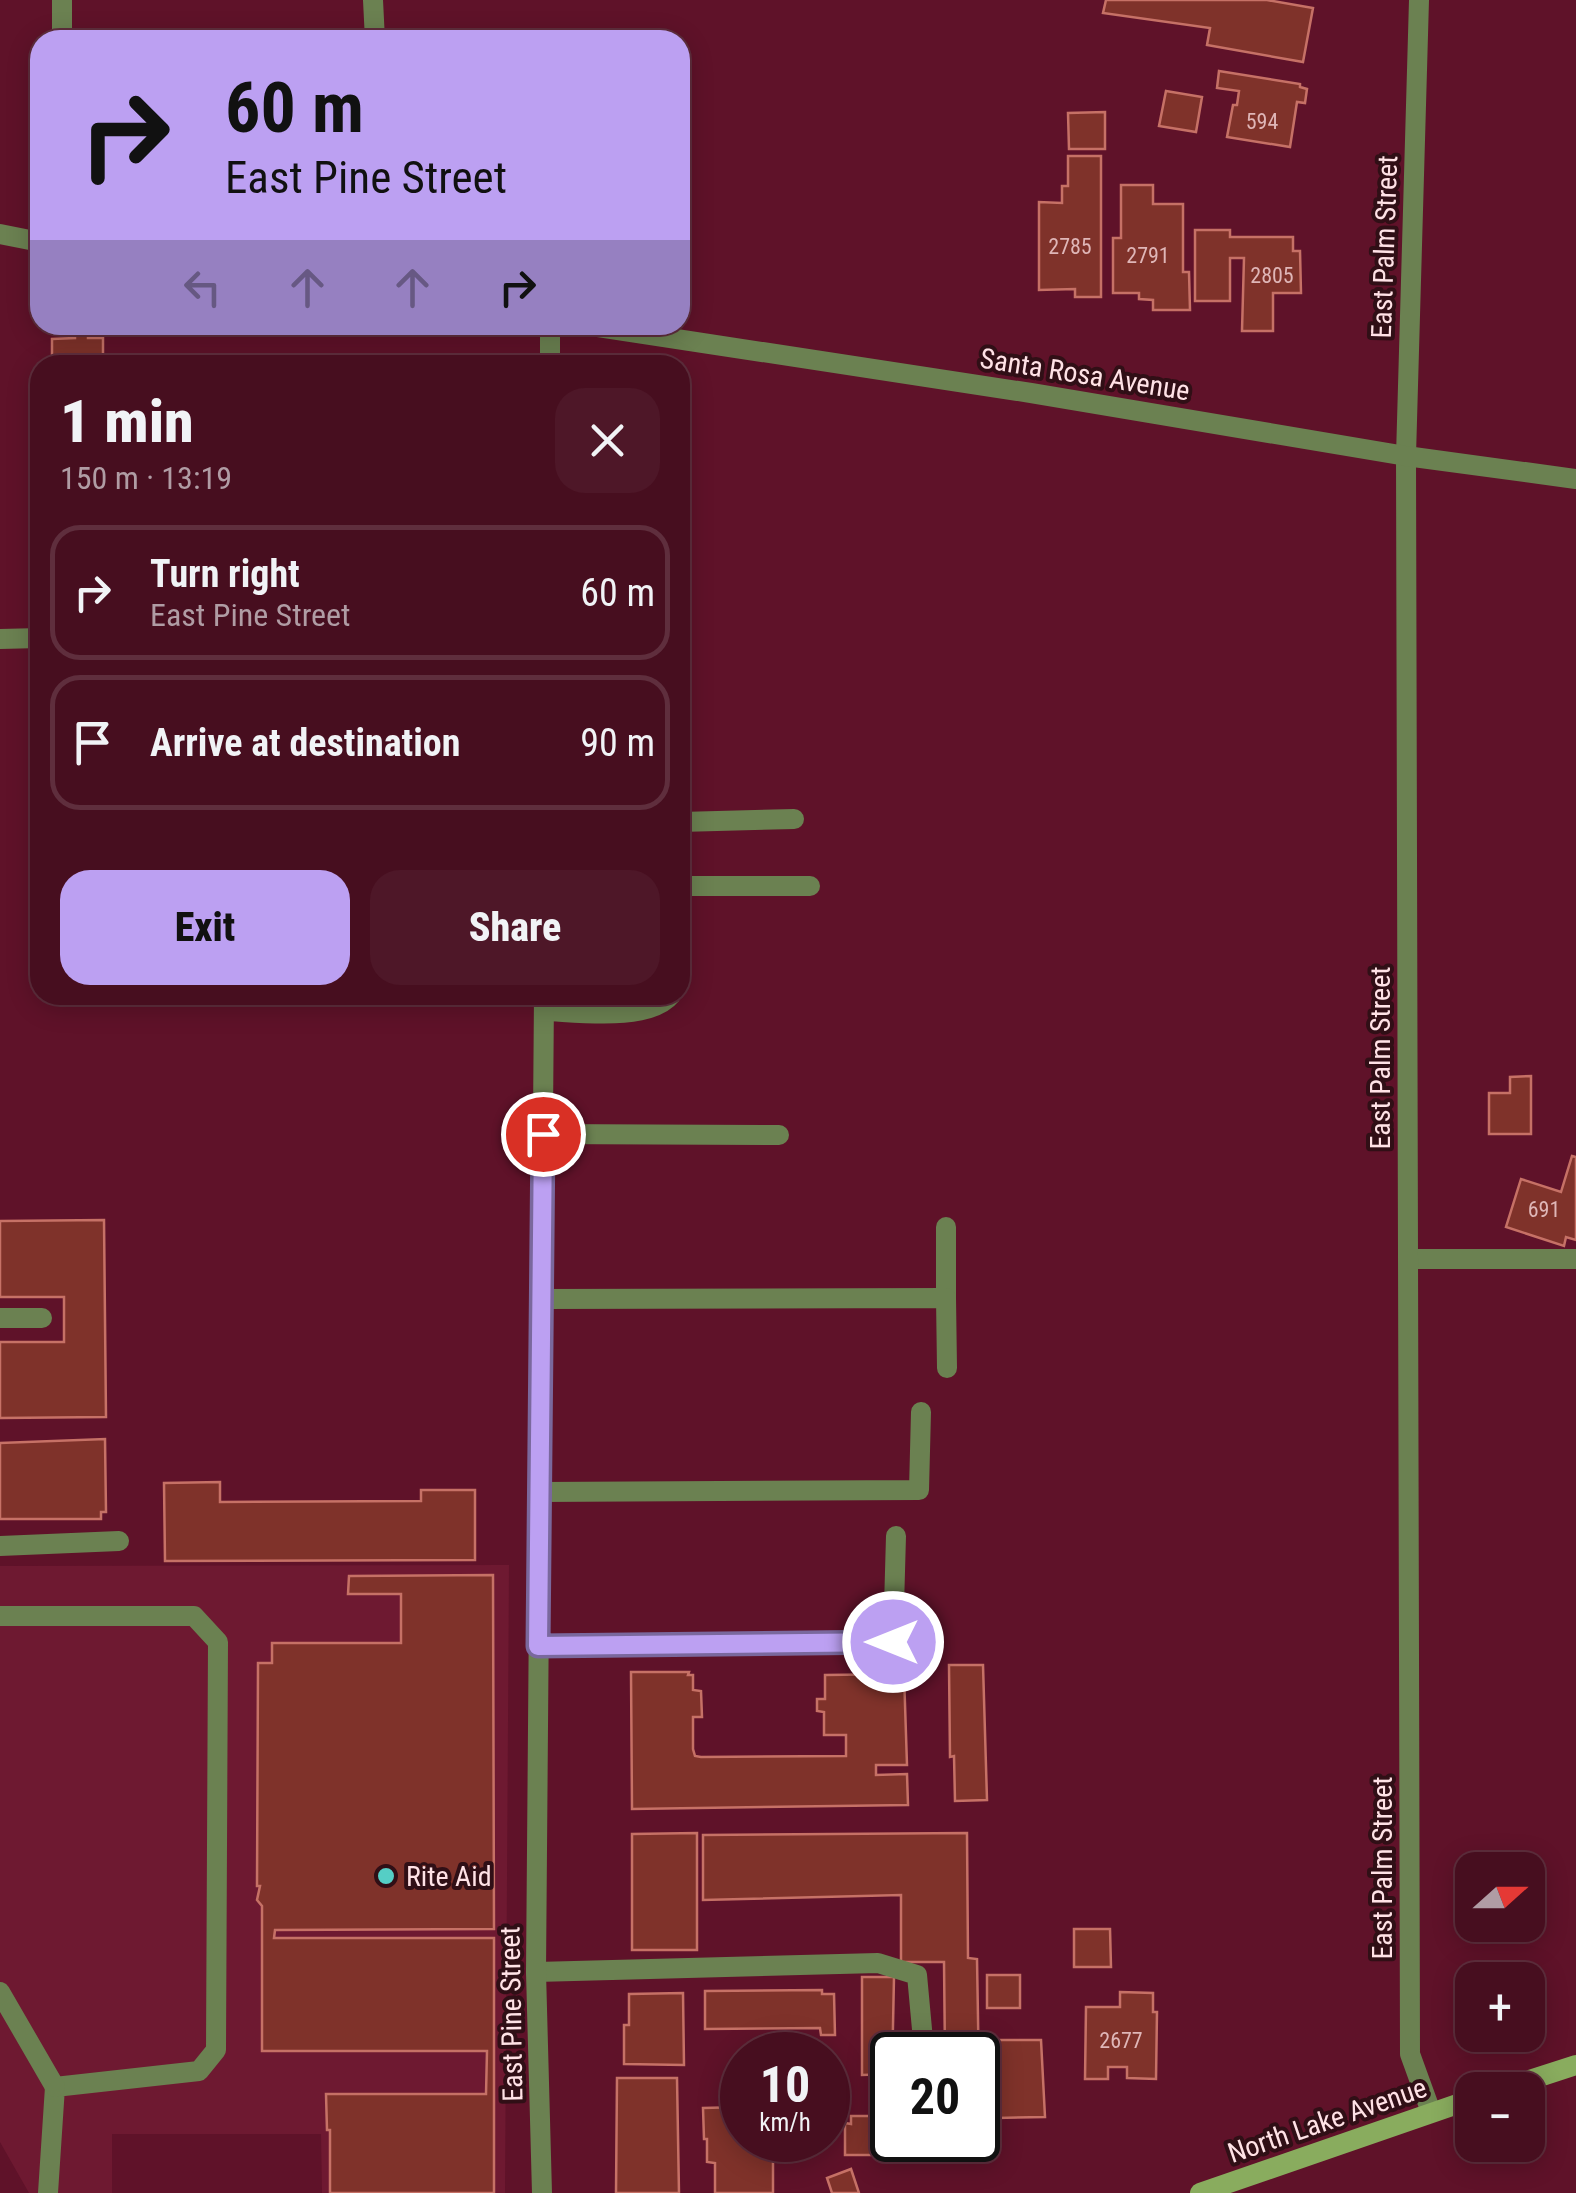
<!DOCTYPE html>
<meta charset="utf-8">
<style>
body{margin:0;font-family:"Roboto Condensed",sans-serif;background:#4e1728;color:#f1f3f6;height:100vh;display:flex;flex-direction:column;font-size:38px;white-space:nowrap}
*{box-sizing:border-box;margin:0}
p{font-size:32px;color:#b09ca4}
.icon{flex:none;width:55px;height:55px;fill:none;stroke:currentColor;stroke-width:2;stroke-linecap:round;stroke-linejoin:round}
.map{position:relative;flex:1;overflow:hidden}
.panel{position:absolute;left:30px;top:355px;width:660px;height:650px;display:flex;flex-direction:column;background:#470e1f;border-radius:30px;box-shadow:0 5px 25px #0003,0 0 0 2px #5f2e3d}
.panel>*{flex:none}
.top-card{position:absolute;left:30px;top:30px;width:660px;height:305px;border-radius:30px;box-shadow:0 5px 25px #0003,0 0 0 2px #5f2e3d;background:#bca0f2;color:#111;overflow:hidden}
.needle{width:65px;rotate:69deg}
.controls{position:absolute;left:1455px;top:1852px;display:grid;gap:20px}
.controls a{display:grid;place-items:center;width:90px;height:90px;border-radius:20px;background:#470e1f;box-shadow:0 5px 25px #0003,0 0 0 2px #5f2e3d;font-size:50px}
.speed{position:absolute;left:720px;top:2032px;display:flex;gap:20px;font-size:50px;font-weight:700;text-align:center}
.speed>*{display:grid;place-content:center;width:130px;height:130px;border-radius:50%;background:#470e1f;box-shadow:0 5px 25px #0003,0 0 0 2px #5f2e3d;line-height:1}
.speed small{font-size:25px;font-weight:400}
.speed .limit{border:5px solid #111;border-radius:15px;background:#fff;color:#111}
.pin{position:absolute;display:grid;place-items:center;width:85px;height:85px;color:#fff;margin:-42px;border:5px solid #fff;border-radius:50%;box-shadow:0 2px 10px #0007}
.me{position:absolute;width:110px;margin:-55px;rotate:270deg;stroke-linejoin:round;filter:drop-shadow(0 0 8px #0008)}
.turn{display:flex;align-items:center;gap:35px;height:210px;padding:0 30px;font-size:45px}
.turn .icon{width:130px;height:130px;stroke-width:2.5}
.turn b{display:block;font-size:70px;line-height:85px}
.lanes{display:flex;align-items:center;height:95px;padding:0 30px;background:#0003;justify-content:center;gap:50px;direction:ltr}
.lanes .off{opacity:.35}
.round{display:grid;place-items:center;flex:none;width:105px;height:105px;border-radius:30px;background:#4e1728}
.headline{display:flex;align-items:center;justify-content:space-between;height:170px;padding:0 30px}
h1{font-size:60px;font-weight:800;line-height:75px}
.primary-button{display:flex;gap:20px;margin-top:auto;padding:20px 30px}
.primary-button a{flex:1;height:115px;border-radius:30px;background:#bca0f2;color:#111;font-size:40px;font-weight:800;line-height:115px;text-align:center}
.primary-button a+a{background:#4e1728;color:#f1f3f6}
ul{padding:0;list-style:none}
li{display:flex;align-items:center;gap:30px;height:135px;margin:0 20px 15px;padding:0 10px;border:5px solid #5f2e3d;border-radius:30px}
li div{flex:1}
li b{display:block;font-size:38px}
li em{font-style:normal}
.map>svg:first-child{display:block}
.built{fill:#6e1931}
.building{fill:#7f322a;stroke:#c67166;stroke-width:2.5}
.lines{fill:none;stroke-linecap:round;stroke-linejoin:round}
.service{stroke:#6b8151;stroke-width:20}
.minor{stroke:#6b8151;stroke-width:20}
.secondary{stroke:#89ac5e;stroke-width:20}
.route-casing{stroke:#7a689d;stroke-width:25}
.route{stroke:#bca0f2;stroke-width:18}
.poi-dot{fill:#55cec5;stroke:#300f16;stroke-width:4}
.labels{text-anchor:middle;stroke-width:8;stroke-linejoin:round;paint-order:stroke}
.number-label{font-size:22px;fill:#dfb6b7}
.street-label{font-size:28px;fill:#ffe2e6;stroke:#300f16}
.poi-label{font-size:28px;fill:#ffe2e6;stroke:#300f16;text-anchor:start}
</style>
<div class="map">
<svg width="1576" height="2193" viewBox="0 0 1576 2193">
<rect width="100%" height="100%" fill="#5f1229"/>
<!-- built -->
<path class="built" d="M509 1565 505 2193H322L321 2134H112V2193H29L0 2142V1566Z"/>
<!-- building -->
<g class="building">
<path d="M1106 0H1267L1313 8 1303 62 1207 45 1210 28 1103 13Z"/>
<path d="M1219 71 1300 84V87L1307 89 1305 103 1297 102 1290 147 1227 137 1233 105H1237L1239 91 1217 88Z"/>
<path d="M1166 91 1202 97 1196 132 1159 126Z"/>
<path d="M1105 112V149H1069L1068 113Z"/>
<path d="M1068 156H1101V297H1075V289L1039 290V202L1062 203V186H1068Z"/>
<path d="M1121 185H1153V204H1183V272H1189L1190 310H1153V300L1139 299V293H1113V238H1121Z"/>
<path d="M1195 230H1230V237H1293V251H1300L1301 293H1273V331H1242L1244 258H1230V301H1195Z"/>
<path d="M75 332H88V338H103V365H52V339L75 338Z"/>
<rect x="185" y="359" width="23" height="6"/>
<path d="M35 775H40V811L37 812 36 801H33L32 786 36 785Z"/>
<path d="M1531 1076V1134H1489V1093H1510V1077Z"/>
<path d="M1572 1156 1576 1157V1240L1566 1237 1564 1246 1506 1227 1521 1179 1561 1192Z"/>
<path d="M104 1220 106 1417 0 1418V1342H64V1297H0V1221Z"/>
<path d="M105 1439 106 1512H101V1519H0V1443Z"/>
<path d="M220 1482V1502L421 1501V1490H475V1560L165 1561 164 1483Z"/>
<path d="M493 1575 494 1929 275 1930 274 1938H494V2193H330V2130H327L326 2094H486L487 2051H262V1906L257 1900 260 1886H257L258 1663H272V1643H401V1594H348L349 1576Z"/>
<path d="M949 1665H983L987 1800 955 1801 954 1756 950 1757Z"/>
<path d="M631 1672H689L688 1675H693V1690L701 1691 702 1717H693V1749L695 1756 701 1757 846 1756V1735H824V1712L817 1711V1699H825V1675L904 1674 907 1765H876V1775L907 1774 908 1805 632 1809Z"/>
<path d="M697 1833V1950H632V1834Z"/>
<path d="M967 1833 968 1958 977 1959 979 2077 978 2055H945L944 1962H901V1895L703 1900V1835Z"/>
<path d="M1074 1929H1110L1111 1967H1074Z"/>
<rect x="987" y="1975" width="33" height="33"/>
<path d="M862 1977H894L892 2074 862 2075Z"/>
<path d="M822 1990V1994H834L835 2035H821L820 2028 705 2029V1991Z"/>
<path d="M1120 1992 1153 1993V2012H1157L1156 2079 1127 2078V2067H1108V2079H1085L1086 2007H1120Z"/>
<path d="M683 1993 684 2065 624 2064V2025H629V1994Z"/>
<path d="M995 2040H1041L1045 2117 996 2118Z"/>
<path d="M617 2078H677L679 2193H616Z"/>
<rect x="828" y="2084" width="12" height="46"/>
<path d="M892 2094V2140H943V2159H892Z"/>
<path d="M742 2107V2140H761V2155H773V2193H715V2163L707 2162V2139H704L703 2108Z"/>
<path d="M851 2116H885V2155H845V2123L851 2124Z"/>
<path d="M851 2169 859 2193H832L827 2178Z"/>
</g>
<g class="lines">
<!-- service -->
<g class="service">
<path d="M373 0 375 40"/>
<path d="M62 40V0"/>
<path d="M0 639 40 638"/>
<path d="M680 822 794 819"/>
<path d="M680 886H810"/>
<path d="M544 1011C577 1012 649 1022 671 995"/>
<path d="M543 1134 779 1135"/>
<path d="M1408 1259H1576"/>
<path d="M946 1298V1227"/>
<path d="M541 1299 946 1298 947 1368"/>
<path d="M0 1318H42"/>
<path d="M540 1492 919 1490 921 1412"/>
<path d="M0 1546 119 1541"/>
<path d="M0 1616H194L218 1642 216 2050 199 2071 55 2087 48 2193"/>
<path d="M539 1646 893 1642 896 1536"/>
<path d="M536 1972 878 1963 917 1975 923 2040"/>
<path d="M0 1992 55 2087"/>
</g>
<!-- minor -->
<g class="minor">
<path d="M1419 0 1406 456 1410 2054 1431 2112"/>
<path d="M0 234 40 242"/>
<path d="M550 325V365"/>
<path d="M585 325 1031 393 1406 456 1576 479"/>
<path d="M542 2193 536 1972 544 995"/>
</g>
<!-- secondary -->
<g class="secondary">
<path d="M1499 2090 1576 2065"/>
<path d="M1200 2193 1472 2099"/>
</g>
</g>
<g class="lines">
<defs>
<path id="route" d="M543 1134 538 1646 893 1642"/>
</defs>
<!-- route casing -->
<use href="#route" class="route-casing"/>
<!-- route -->
<use href="#route" class="route"/>
</g>
<!-- markers -->
<circle class="poi-dot" cx="386" cy="1876" r="10"/>
<g class="labels">
<!-- number labels -->
<g class="number-label">
<text x="1262" y="129">594</text>
<text x="1070" y="254">2785</text>
<text x="1148" y="263">2791</text>
<text x="1272" y="283">2805</text>
<text x="1544" y="1217">691</text>
<text x="1121" y="2048">2677</text>
</g>
<!-- street labels -->
<g class="street-label">
<text transform="translate(1384 247) rotate(-88)" y="10">East Palm Street</text>
<text transform="translate(1085 374) rotate(9)" y="10">Santa Rosa Avenue</text>
<text transform="translate(1380 1058) rotate(-90)" y="10">East Palm Street</text>
<text transform="translate(1382 1868) rotate(-90)" y="10">East Palm Street</text>
<text transform="translate(511 2014) rotate(-91)" y="10">East Pine Street</text>
<text transform="translate(1327 2120) rotate(-19)" y="10">North Lake Avenue</text>
</g>
<!-- poi labels -->
<g class="poi-label">
<text x="406" y="1886">Rite Aid</text>
</g>
</g>
</svg>
<div class="controls">
<a><svg class="needle" viewBox="-14 -14 28 28"><path d="M0-13l5 13h-10z" fill="#e53935"/><path d="M0 13l5-13h-10z" fill="#b09ca4"/></svg></a>
<a>+</a>
<a>−</a>
</div>
<div class="speed"><div>10<small>km/h</small></div><div class="limit">20</div></div>
<div class="pin" style="left:543px;top:1134px;background:#d93025"><svg class="icon" aria-label="arrive" viewBox="0 0 24 24"><path d="M6 21V4h12l-3 4 3 4H6"/></svg></div>
<svg class="me" style="left:893px;top:1642px" viewBox="-20 -20 40 40"><circle r="17" fill="#bca0f2" stroke="#fff" stroke-width="3"/><path d="M0-11L8 9 0 5-8 9z" fill="#fff"/></svg>
<div class="top-card">
<div class="turn"><svg class="icon" aria-label="right" viewBox="0 0 24 24"><path d="M7 20v-9h11M14 6l5 5-5 5"/></svg><div><b>60 m</b>East Pine Street</div></div>
<div class="lanes"><svg class="icon off" aria-label="left" viewBox="0 0 24 24"><path d="M17 20v-9H6M10 6l-5 5 5 5"/></svg><svg class="icon off" aria-label="ahead" viewBox="0 0 24 24"><path d="M12 20V5M6 11l6-6 6 6"/></svg><svg class="icon off" aria-label="ahead" viewBox="0 0 24 24"><path d="M12 20V5M6 11l6-6 6 6"/></svg><svg class="icon" aria-label="right" viewBox="0 0 24 24"><path d="M7 20v-9h11M14 6l5 5-5 5"/></svg></div>
</div>
<section class="panel">
<div class="headline"><div><h1>1 min</h1><p>150 m · 13:19</p></div><a class="round"><svg class="icon" aria-label="close" viewBox="0 0 24 24"><path d="M6 6l12 12M18 6L6 18"/></svg></a></div>
<ul>
<li><svg class="icon" aria-label="right" viewBox="0 0 24 24"><path d="M7 20v-9h11M14 6l5 5-5 5"/></svg><div><b>Turn right</b><p>East Pine Street</p></div><em>60 m</em></li>
<li><svg class="icon" aria-label="arrive" viewBox="0 0 24 24"><path d="M6 21V4h12l-3 4 3 4H6"/></svg><div><b>Arrive at destination</b></div><em>90 m</em></li>
</ul>
<div class="primary-button"><a>Exit</a><a>Share</a></div>
</section>
</div>
